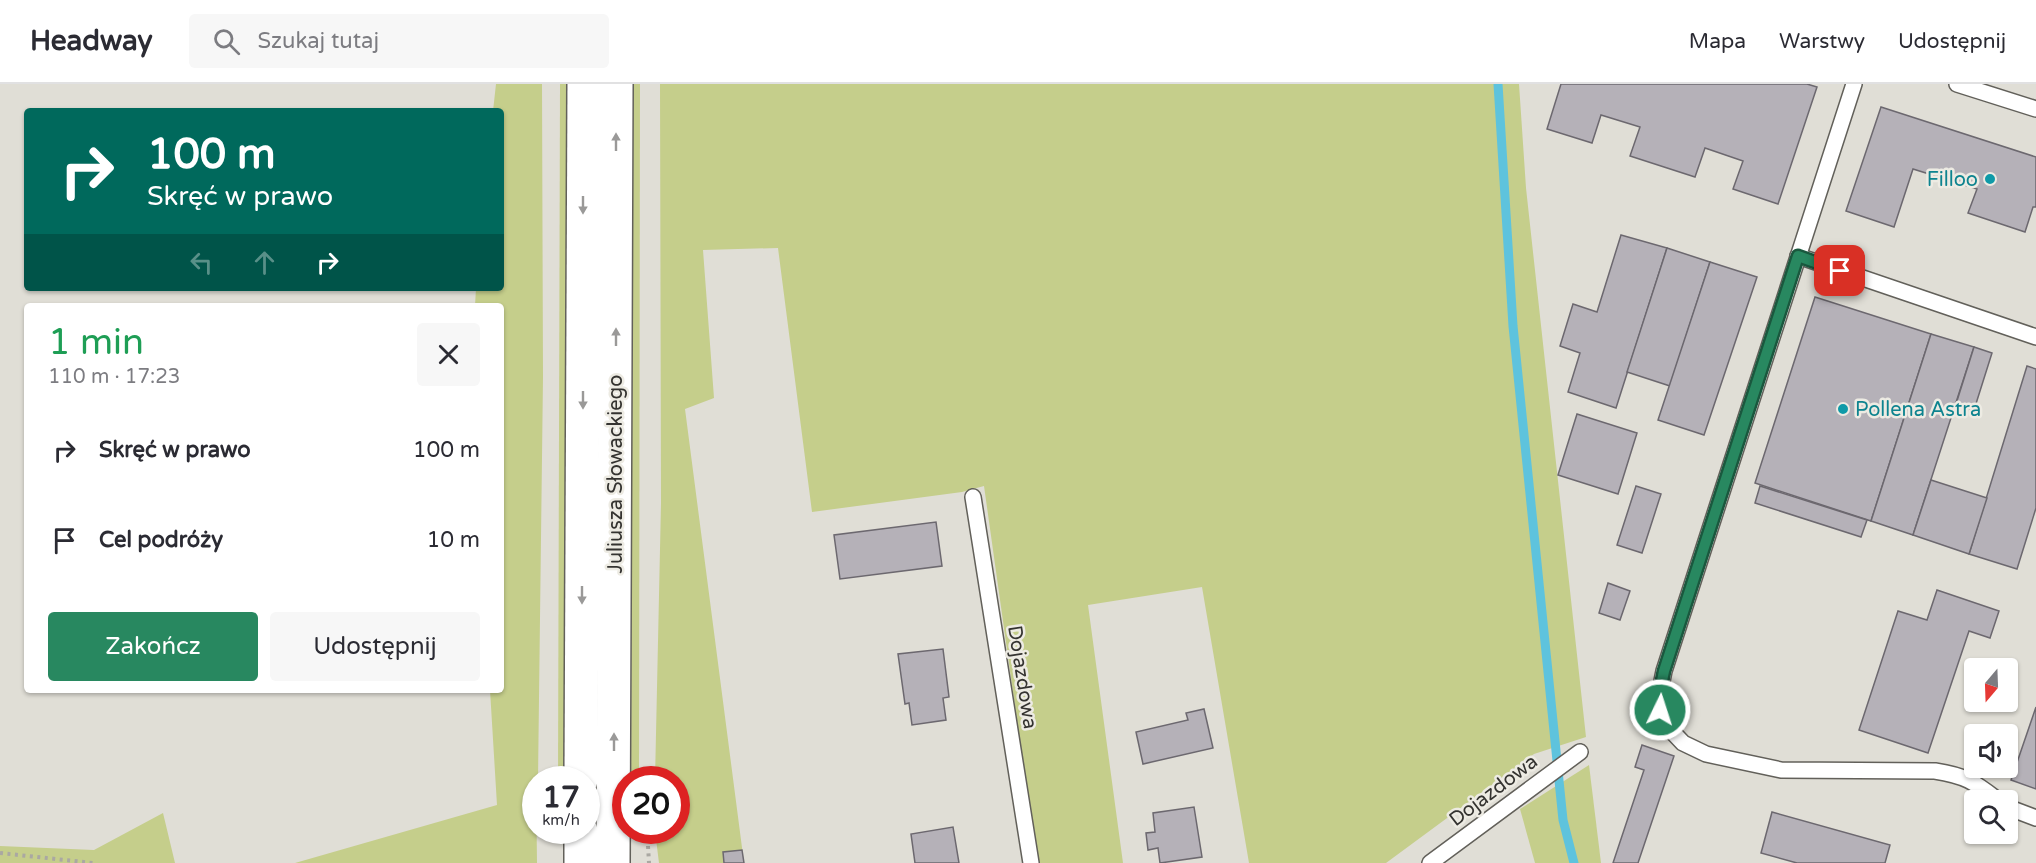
<!DOCTYPE html>
<html lang="pl">
<meta charset="utf-8">
<style>
body{margin:0;font-family:"Varela Round",sans-serif;background:#f7f7f7;color:#2b2b33;height:100vh;display:flex;flex-direction:column;font-size:22px;white-space:nowrap}
*{box-sizing:border-box;margin:0}
p{font-size:20px;color:#7c7c81}
.icon{flex:none;width:33px;height:33px;fill:none;stroke:currentColor;stroke-width:2;stroke-linecap:round;stroke-linejoin:round}
.map{position:relative;flex:1;overflow:hidden}
.panel{position:absolute;left:24px;top:219px;width:480px;height:390px;display:flex;flex-direction:column;background:#fff;border-radius:6px;box-shadow:0 2px 4px #0004}
.panel>*{flex:none}
.guide{position:absolute;left:24px;top:24px;width:480px;height:183px;border-radius:6px;box-shadow:0 2px 4px #0004;background:#00695c;color:#fff;overflow:hidden}
.needle{width:39px;rotate:199deg}
.buttons{position:absolute;left:1964px;top:574px;display:grid;gap:12px}
.buttons a{display:grid;place-items:center;width:54px;height:54px;border-radius:6px;background:#fff;box-shadow:0 2px 4px #0004;font-size:30px}
.speed{position:absolute;left:522px;top:682px;display:flex;gap:12px;font-size:30px;font-weight:700;text-align:center}
.speed>*{display:grid;place-content:center;width:78px;height:78px;border-radius:50%;background:#fff;box-shadow:0 2px 4px #0004;line-height:1}
.speed small{font-size:15px;font-weight:400}
.speed .limit{border:9px solid #d22;background:#fff;color:#111}
.pin{position:absolute;display:grid;place-items:center;width:51px;height:51px;color:#fff;margin:-26px;border-radius:12px;box-shadow:0 3px 9px #0006}
.me{position:absolute;width:66px;margin:-33px;rotate:4deg;stroke-linejoin:round;filter:drop-shadow(0 0 4px #0008)}
.turn{display:flex;align-items:center;gap:21px;height:126px;padding:0 24px;font-size:27px}
.turn .icon{width:78px;height:78px;stroke-width:2.5}
.turn b{display:block;font-size:42px;line-height:51px}
.lanes{display:flex;align-items:center;height:57px;padding:0 24px;background:#0003;justify-content:center;gap:30px;direction:ltr}
.lanes .off{opacity:.35}
.round{display:grid;place-items:center;flex:none;width:63px;height:63px;border-radius:6px;background:#f7f7f7}
.summary{display:flex;align-items:center;justify-content:space-between;height:102px;padding:0 24px}
h1{font-size:36px;font-weight:600;line-height:45px;color:#1e9e55}
.button{display:flex;gap:12px;margin-top:auto;padding:12px 24px}
.button a{flex:1;height:69px;border-radius:6px;background:#288860;color:#fff;font-size:24px;font-weight:600;line-height:69px;text-align:center}
.button a+a{background:#f7f7f7;color:#2b2b33}
ul{padding:0;list-style:none}
li{display:flex;align-items:center;gap:18px;height:90px;padding:0 24px}
li div{flex:1}
li b{display:block;font-size:22px}
li em{font-style:normal}
header{display:flex;align-items:center;gap:36px;box-sizing:border-box;height:84px;padding:0 30px;background:#fff;border-bottom:2px solid #e1e1e2}
header strong{font-size:28px}
nav{display:flex;gap:33px;margin-inline-start:auto;font-size:21px}
.search{width:420px;height:54px;background:#f7f7f7;display:flex;align-items:center;gap:15px;box-sizing:border-box;padding:0 21px;border-radius:6px;color:#7c7c81;font-size:22px}
.map>svg:first-child{display:block}
.green{fill:#c5ce8b}
.lines{fill:none;stroke-linecap:round;stroke-linejoin:round}
.stream{stroke:#5ec3dd;stroke-width:9}
.building{fill:#b5b1b8;stroke:#6c686f;stroke-width:1.5}
.lane-casing{stroke:#62605a;stroke-width:18}
.secondary-casing{stroke:#62605a;stroke-width:36}
.path{stroke:#aaa8a2;stroke-width:4;stroke-dasharray:3 4.5;stroke-linecap:butt}
.lane{stroke:#fff;stroke-width:15}
.secondary{stroke:#fff;stroke-width:33}
.oneway{fill:#9a9998}
.route-casing{stroke:#1a583e;stroke-width:15}
.route{stroke:#288860;stroke-width:10}
.culture-dot{fill:#0f9aa8;stroke:#edebe3;stroke-width:2}
.labels{text-anchor:middle;stroke-width:5;stroke-linejoin:round;paint-order:stroke}
.culture-label{font-size:20px;fill:#0d838f;stroke:#edebe3;text-anchor:end}
.street-label{font-size:20px;fill:#343330;stroke:#edebe3}
</style>
<header>
<strong>Headway</strong>
<div class="search"><svg class="icon" aria-label="search" viewBox="0 0 24 24"><circle cx="10" cy="10" r="6"/><path d="M15 15l6 6"/></svg>Szukaj tutaj</div>
<nav><a>Mapa</a><a>Warstwy</a><a>Udostępnij</a></nav>
</header>
<div class="map">
<svg width="2036" height="779" viewBox="0 0 2036 779">
<rect width="100%" height="100%" fill="#e0ded6"/>
<!-- green -->
<g class="green">
<path d="M496 0H542L543 293 538 696H536L537 779H295L497 721 490 606H501V222H475L476 204H501V27H493Z"/>
<path d="M560 0H567L564 696H558Z"/>
<path d="M633 0H640L639 696H631Z"/>
<path d="M660 0H1519L1526 104 1586 653 1534 670 1386 779H1249L1202 503 1088 521 1123 779H1039L1030 729 984 402 962 408 812 428 778 164 703 166 714 314 685 325 744 779H659L655 747H676V696H655L661 419Z"/>
<path d="M1589 681 1601 779H1535L1520 725Z"/>
<path d="M163 729 175 779H0V762L94 766Z"/>
</g>
<g class="lines">
<!-- stream -->
<path class="stream" d="M1498 0 1513 242 1563 736 1574 779"/>
</g>
<!-- building -->
<g class="building">
<path d="M1561 0H1807L1817 3 1778 120 1733 105 1743 77 1705 64 1695 93 1630 72 1640 43 1601 31 1592 59 1547 45Z"/>
<path d="M1881 23 2036 73V123H2033L2025 148 1968 129 1977 105 1913 85 1894 143 1846 127Z"/>
<path d="M1621 151 1667 164 1616 324 1568 308 1580 269 1560 262 1573 220 1597 228Z"/>
<path d="M1667 164 1710 178 1670 302 1627 288Z"/>
<path d="M1710 178 1757 193 1704 351 1658 336Z"/>
<path d="M1815 213 1931 250 1871 437 1755 399Z"/>
<path d="M1931 250 1974 263 1913 451 1871 437Z"/>
<path d="M1974 263 1992 269 1974 326 1956 320Z"/>
<path d="M2027 282 2036 285V424L2017 485 1969 470Z"/>
<path d="M1577 330 1637 349 1618 410 1558 391Z"/>
<path d="M1931 396 1987 414 1969 470 1913 451Z"/>
<path d="M1636 402 1661 410 1642 469 1617 461Z"/>
<path d="M1760 402 1867 436 1861 453 1755 419Z"/>
<path d="M936 438 942 482 840 495 834 451Z"/>
<path d="M1608 499 1630 507 1620 536 1599 529Z"/>
<path d="M1937 506 1999 527 1990 554 1969 547 1928 669 1859 646 1898 527 1927 536Z"/>
<path d="M943 565 949 613 943 614 946 636 912 641 909 619 905 620 898 570Z"/>
<path d="M2036 623V705L2011 696Z"/>
<path d="M1204 625 1213 664 1143 680 1136 648 1188 636 1186 629Z"/>
<path d="M1642 661 1674 672 1638 779H1613L1644 686 1635 683Z"/>
<path d="M1194 723 1202 773 1160 779 1158 764 1148 766 1146 749 1155 748 1153 729Z"/>
<path d="M1772 728 1890 761 1885 779H1797L1761 769Z"/>
<path d="M953 743 959 779H915L911 750Z"/>
<path d="M742 766 744 779H724L723 768Z"/>
</g>
<g class="lines">
<defs>
<g id="lane">
<path d="M1854 0 1664 587 1660 607V626L1665 640 1683 659 1706 670 1781 686 1935 687C1967 692 1974 698 1999 717"/>
<path d="M1957 0 2036 25"/>
<path d="M1798 172 2036 253"/>
<path d="M973 413 1031 779"/>
<path d="M2007 723 2036 734"/>
<path d="M1430 779 1580 668"/>
</g>
<g id="secondary">
<path d="M581 696 584 0"/>
<path d="M581 779V747"/>
<path d="M613 779 616 0"/>
</g>
</defs>
<!-- lane casing -->
<use href="#lane" class="lane-casing"/>
<!-- secondary casing -->
<use href="#secondary" class="secondary-casing"/>
<!-- path -->
<g class="path">
<path d="M648 762 649 779"/>
<path d="M0 769 93 779"/>
</g>
<!-- lane -->
<use href="#lane" class="lane"/>
<!-- secondary -->
<use href="#secondary" class="secondary"/>
</g>
<!-- one-way arrows -->
<defs><path id="oneway-solid" d="M-6-.8H1V-3.2L6.5 0L1 3.2V.8H-6Z" transform="scale(1.5)"/></defs>
<g class="oneway">
<use href="#oneway-solid" transform="translate(616 58) rotate(-90)"/>
<use href="#oneway-solid" transform="translate(583 121) rotate(90)"/>
<use href="#oneway-solid" transform="translate(616 253) rotate(-90)"/>
<use href="#oneway-solid" transform="translate(583 316) rotate(90)"/>
<use href="#oneway-solid" transform="translate(582 511) rotate(90)"/>
<use href="#oneway-solid" transform="translate(614 658) rotate(-90)"/>
</g>
<g class="lines">
<defs>
<path id="route" d="M1660 626V607L1664 587 1798 172 1840 187"/>
</defs>
<!-- route casing -->
<use href="#route" class="route-casing"/>
<!-- route -->
<use href="#route" class="route"/>
</g>
<!-- markers -->
<g class="culture-dot">
<circle cx="1990" cy="95" r="6"/>
<circle cx="1843" cy="325" r="6"/>
</g>
<g class="labels">
<!-- culture labels -->
<g class="culture-label">
<text x="1978" y="102">Filloo</text>
<text x="1855" y="332" text-anchor="start">Pollena Astra</text>
</g>
<!-- street labels -->
<g class="street-label">
<text transform="translate(615 390) rotate(-90)" y="7">Juliusza Słowackiego</text>
<text transform="translate(1023 593) rotate(81)" y="7">Dojazdowa</text>
<text transform="translate(1493 706) rotate(-37)" y="7">Dojazdowa</text>
</g>
</g>
</svg>
<div class="buttons">
<a><svg class="needle" viewBox="-14 -14 28 28"><path d="M0-13l5 13h-10z" fill="#e53935"/><path d="M0 13l5-13h-10z" fill="#7c7c81"/></svg></a>
<a><svg class="icon" aria-label="sound" viewBox="0 0 24 24"><path d="M4 9h4l5-4v14l-5-4H4zM17 9q2 3 0 6"/></svg></a>
<a><svg class="icon" aria-label="search" viewBox="0 0 24 24"><circle cx="10" cy="10" r="6"/><path d="M15 15l6 6"/></svg></a>
</div>
<div class="speed"><div>17<small>km/h</small></div><div class="limit">20</div></div>
<div class="pin" style="left:1840px;top:187px;background:#d93025"><svg class="icon" aria-label="arrive" viewBox="0 0 24 24"><path d="M6 21V4h12l-3 4 3 4H6"/></svg></div>
<svg class="me" style="left:1660px;top:626px" viewBox="-20 -20 40 40"><circle r="17" fill="#288860" stroke="#fff" stroke-width="3"/><path d="M0-11L8 9 0 5-8 9z" fill="#fff"/></svg>
<div class="guide">
<div class="turn"><svg class="icon" aria-label="right" viewBox="0 0 24 24"><path d="M7 20v-9h11M14 6l5 5-5 5"/></svg><div><b>100 m</b>Skręć w prawo</div></div>
<div class="lanes"><svg class="icon off" aria-label="left" viewBox="0 0 24 24"><path d="M17 20v-9H6M10 6l-5 5 5 5"/></svg><svg class="icon off" aria-label="ahead" viewBox="0 0 24 24"><path d="M12 20V5M6 11l6-6 6 6"/></svg><svg class="icon" aria-label="right" viewBox="0 0 24 24"><path d="M7 20v-9h11M14 6l5 5-5 5"/></svg></div>
</div>
<section class="panel">
<div class="summary"><div><h1>1 min</h1><p>110 m · 17:23</p></div><a class="round"><svg class="icon" aria-label="close" viewBox="0 0 24 24"><path d="M6 6l12 12M18 6L6 18"/></svg></a></div>
<ul>
<li><svg class="icon" aria-label="right" viewBox="0 0 24 24"><path d="M7 20v-9h11M14 6l5 5-5 5"/></svg><div><b>Skręć w prawo</b></div><em>100 m</em></li>
<li><svg class="icon" aria-label="arrive" viewBox="0 0 24 24"><path d="M6 21V4h12l-3 4 3 4H6"/></svg><div><b>Cel podróży</b></div><em>10 m</em></li>
</ul>
<div class="button"><a>Zakończ</a><a>Udostępnij</a></div>
</section>
</div>
